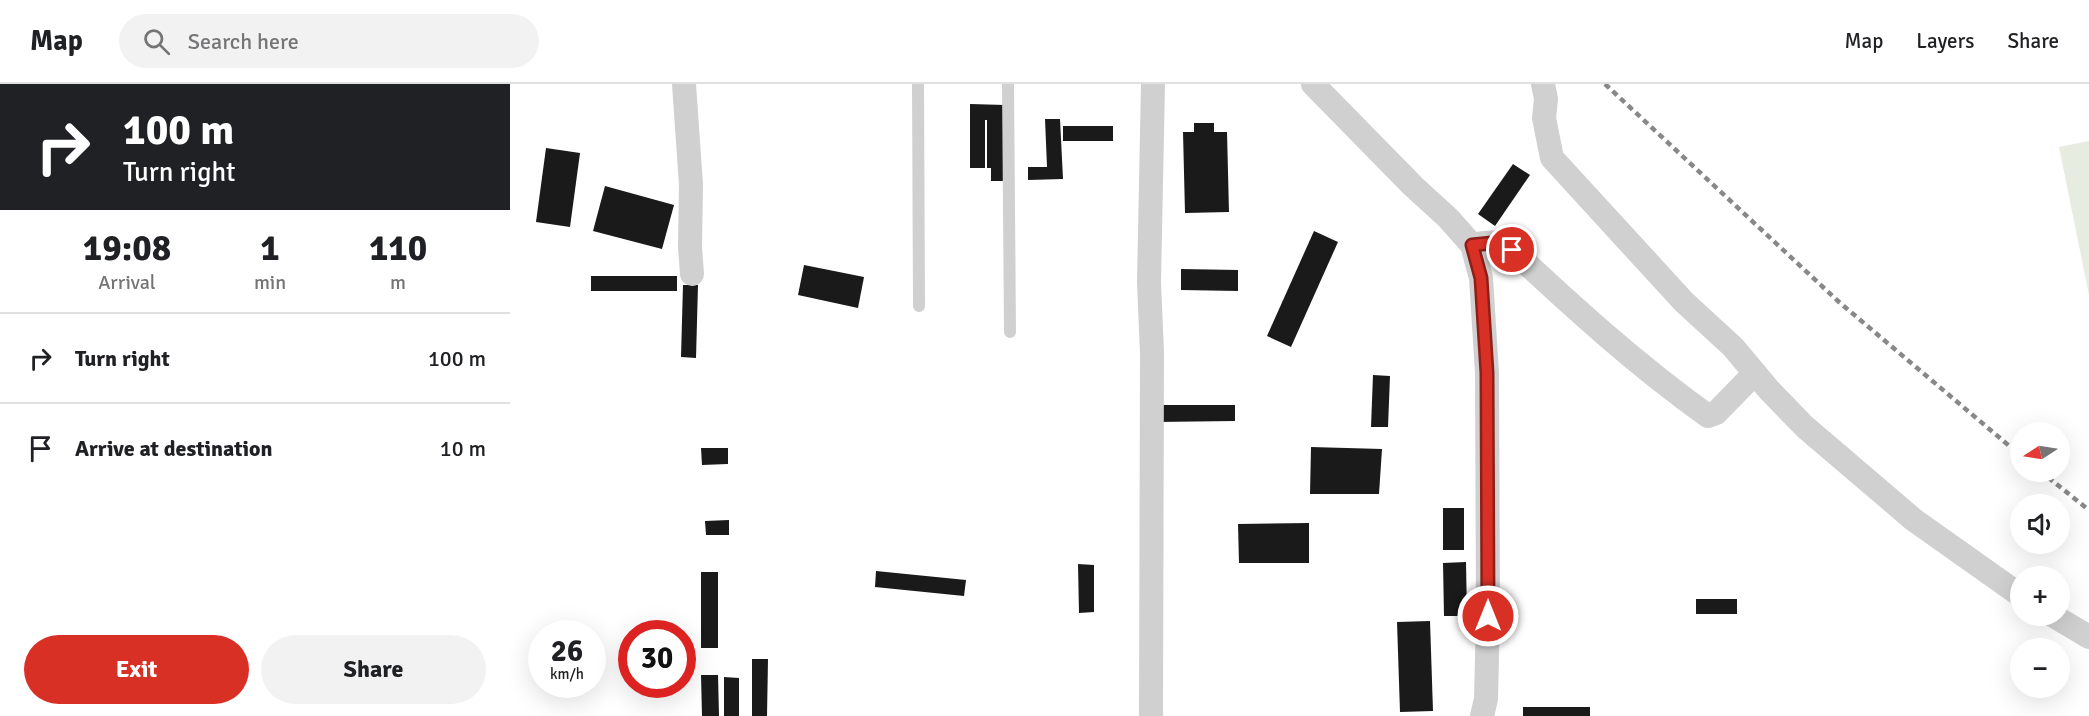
<!DOCTYPE html>
<meta charset="utf-8">
<style>
body{margin:0;font-family:Signika,sans-serif;background:#f2f2f2;color:#202124;height:100vh;display:flex;flex-direction:column;font-size:22px;white-space:nowrap}
*{box-sizing:border-box;margin:0}
p{font-size:20px;color:#757577}
.icon{flex:none;width:33px;height:33px;fill:none;stroke:currentColor;stroke-width:2;stroke-linecap:round;stroke-linejoin:round}
.map{position:relative;flex:1;overflow:hidden}
.sheet{display:flex;flex-direction:column;background:#fff;width:510px}
.sheet>*{flex:none}
.banner{background:#202124;color:#fff;overflow:hidden}
.needle{width:39px;rotate:258deg}
.controls{position:absolute;left:1500px;top:338px;display:grid;gap:12px}
.controls a{display:grid;place-items:center;width:60px;height:60px;border-radius:50%;background:#fff;box-shadow:0 6px 24px #0002;font-size:30px}
.speed{position:absolute;left:18px;top:536px;display:flex;gap:12px;font-size:30px;font-weight:700;text-align:center}
.speed>*{display:grid;place-content:center;width:78px;height:78px;border-radius:50%;background:#fff;box-shadow:0 6px 24px #0002;line-height:1}
.speed small{font-size:15px;font-weight:400}
.speed .limit{border:9px solid #d22;background:#fff;color:#111}
.pin{position:absolute;display:grid;place-items:center;width:51px;height:51px;color:#fff;margin:-26px;border:3px solid #fff;border-radius:50%;box-shadow:0 2px 6px #0007}
.me{position:absolute;width:66px;margin:-33px;rotate:0deg;stroke-linejoin:round;filter:drop-shadow(0 0 4px #0008)}
.turn{display:flex;align-items:center;gap:21px;height:126px;padding:0 24px;font-size:27px}
.turn .icon{width:78px;height:78px;stroke-width:2.5}
.turn b{display:block;font-size:42px;line-height:51px}
.eta{display:flex;justify-content:space-evenly;align-items:center;height:102px;text-align:center}
.eta b{font-size:36px;font-weight:700;line-height:42px}
.button{display:flex;gap:12px;margin-top:auto;padding:12px 24px}
.button a{flex:1;height:69px;border-radius:36px;background:#d93025;color:#fff;font-size:24px;font-weight:700;line-height:69px;text-align:center}
.button a+a{background:#f2f2f2;color:#202124}
ul{padding:0;list-style:none}
li{display:flex;align-items:center;gap:18px;height:90px;padding:0 24px;border-top:2px solid #e0e0e0}
li div{flex:1}
li b{display:block;font-size:22px}
li em{font-style:normal}
header{display:flex;align-items:center;gap:36px;box-sizing:border-box;height:84px;padding:0 30px;background:#fff;border-bottom:2px solid #e0e0e0}
header strong{font-size:28px}
nav{display:flex;gap:33px;margin-inline-start:auto;font-size:21px}
.search{width:420px;height:54px;background:#f2f2f2;display:flex;align-items:center;gap:15px;box-sizing:border-box;padding:0 21px;border-radius:33px;color:#757577;font-size:22px}
main{display:flex;flex:1;min-height:0}
.map>svg:first-child{display:block}
.green{fill:#e6ecdf}
.building{fill:#1a1a1a}
.lines{fill:none;stroke-linecap:round;stroke-linejoin:round}
.service{stroke:#d0d0d0;stroke-width:12}
.minor{stroke:#d0d0d0;stroke-width:24}
.rail{stroke:#888;stroke-width:4.5;stroke-dasharray:6 4.5;stroke-linecap:butt}
.route-casing{stroke:#8d1f18;stroke-width:15}
.route{stroke:#d93025;stroke-width:10}
</style>
<header>
<strong>Map</strong>
<div class="search"><svg class="icon" aria-label="search" viewBox="0 0 24 24"><circle cx="10" cy="10" r="6"/><path d="M15 15l6 6"/></svg>Search here</div>
<nav><a>Map</a><a>Layers</a><a>Share</a></nav>
</header>
<main>
<section class="sheet">
<div class="banner">
<div class="turn"><svg class="icon" aria-label="right" viewBox="0 0 24 24"><path d="M7 20v-9h11M14 6l5 5-5 5"/></svg><div><b>100 m</b>Turn right</div></div>
</div>
<div class="eta">
<div><b>19:08</b><p>Arrival</p></div>
<div><b>1</b><p>min</p></div>
<div><b>110</b><p>m</p></div>
</div>
<ul>
<li><svg class="icon" aria-label="right" viewBox="0 0 24 24"><path d="M7 20v-9h11M14 6l5 5-5 5"/></svg><div><b>Turn right</b></div><em>100 m</em></li>
<li><svg class="icon" aria-label="arrive" viewBox="0 0 24 24"><path d="M6 21V4h12l-3 4 3 4H6"/></svg><div><b>Arrive at destination</b></div><em>10 m</em></li>
</ul>
<div class="button"><a>Exit</a><a>Share</a></div>
</section>
<div class="map">
<svg width="1579" height="632" viewBox="0 0 1579 632">
<rect width="100%" height="100%" fill="#fff"/>
<!-- green -->
<path class="green" d="M1579 57V211L1549 63Z"/>
<!-- building -->
<g class="building">
<path d="M460 20 495 21V97H481V84H477V36H475V84H460Z"/>
<path d="M535 35H550L553 95 518 96V83H537Z"/>
<path d="M684 39H704V48H717L719 128 675 129 673 48H684Z"/>
<rect x="553" y="42" width="50" height="15"/>
<path d="M36 64 70 69 60 143 26 138Z"/>
<path d="M1003 80 1020 91 985 142 968 130Z"/>
<path d="M95 102 164 121 152 165 83 147Z"/>
<path d="M804 147 828 158 781 263 757 252Z"/>
<path d="M294 181 354 193 348 224 288 211Z"/>
<path d="M671 185 728 186V207L671 206Z"/>
<rect x="81" y="192" width="86" height="15"/>
<path d="M173 201H188L186 274 171 273Z"/>
<path d="M863 291 880 292 878 343H861Z"/>
<path d="M645 321H725V337L646 338Z"/>
<path d="M801 363 872 365 869 410H800Z"/>
<path d="M191 364H218V380L192 381Z"/>
<rect x="933" y="424" width="21" height="42"/>
<path d="M219 436V451H196L195 437Z"/>
<path d="M799 439V479H729L728 440Z"/>
<path d="M956 478 957 532H934L933 479Z"/>
<path d="M568 480 584 481V528L569 529Z"/>
<path d="M366 487 456 496 454 512 365 503Z"/>
<rect x="191" y="488" width="17" height="76"/>
<rect x="1186" y="515" width="41" height="15"/>
<path d="M920 537 923 627 890 628 887 538Z"/>
<path d="M242 575H258L257 632H242Z"/>
<path d="M191 591H208L209 632H192Z"/>
<path d="M214 593 229 594V632H214Z"/>
<rect x="1013" y="623" width="67" height="9"/>
</g>
<g class="lines">
<!-- service -->
<g class="service">
<path d="M408 0 409 222"/>
<path d="M498 0 500 248"/>
</g>
<!-- minor -->
<g class="minor">
<path d="M174 0 181 101 180 163 182 190"/>
<path d="M803 0 903 102 938 134 962 161 971 194 977 289 978 532 976 615 972 632"/>
<path d="M1033 0 1036 15 1034 34 1042 74 1174 218 1223 263 1259 306 1295 343 1404 436 1510 511"/>
<path d="M962 161C979 158 988 156 1002 166 1065 225 1128 282 1198 332L1206 329 1245 289"/>
<path d="M1542 531 1579 553"/>
<path d="M641 632 642 269 639 198 643 0"/>
</g>
<!-- rail -->
<g class="rail">
<path d="M1095 0 1329 218 1510 371"/>
<path d="M1530 387 1579 426"/>
</g>
</g>
<g class="lines">
<defs>
<path id="route" d="M978 532 977 289 971 194 962 161 992 158 1002 166"/>
</defs>
<!-- route casing -->
<use href="#route" class="route-casing"/>
<!-- route -->
<use href="#route" class="route"/>
</g>
</svg>
<div class="controls">
<a><svg class="needle" viewBox="-14 -14 28 28"><path d="M0-13l5 13h-10z" fill="#e53935"/><path d="M0 13l5-13h-10z" fill="#757577"/></svg></a>
<a><svg class="icon" aria-label="sound" viewBox="0 0 24 24"><path d="M4 9h4l5-4v14l-5-4H4zM17 9q2 3 0 6"/></svg></a>
<a>+</a>
<a>−</a>
</div>
<div class="speed"><div>26<small>km/h</small></div><div class="limit">30</div></div>
<div class="pin" style="left:1002px;top:166px;background:#d93025"><svg class="icon" aria-label="arrive" viewBox="0 0 24 24"><path d="M6 21V4h12l-3 4 3 4H6"/></svg></div>
<svg class="me" style="left:978px;top:532px" viewBox="-20 -20 40 40"><circle r="17" fill="#d93025" stroke="#fff" stroke-width="3"/><path d="M0-11L8 9 0 5-8 9z" fill="#fff"/></svg>
</div>
</main>
